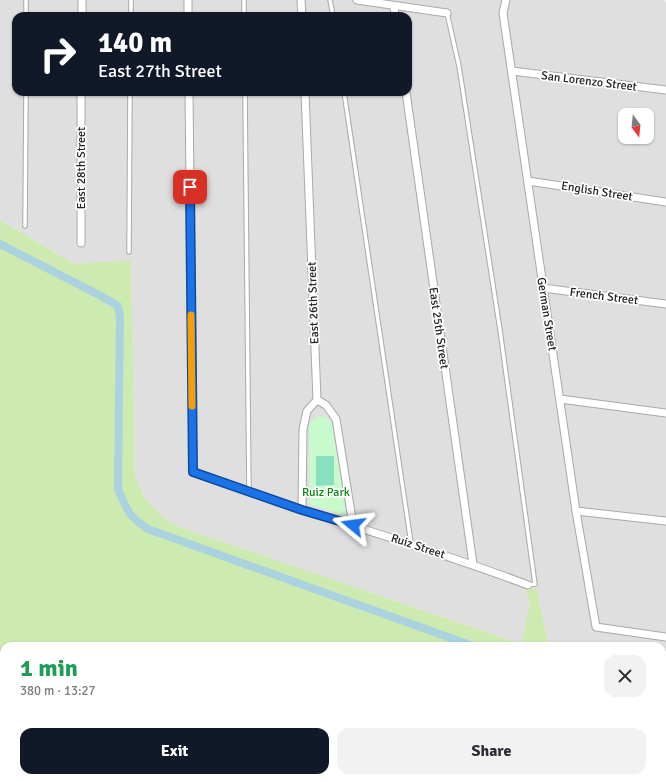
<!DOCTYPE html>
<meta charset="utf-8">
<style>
body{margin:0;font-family:Signika,sans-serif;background:#f2f2f3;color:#2b2b33;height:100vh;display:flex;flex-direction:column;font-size:15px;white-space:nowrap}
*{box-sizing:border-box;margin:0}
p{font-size:13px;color:#7c7c81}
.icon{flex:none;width:22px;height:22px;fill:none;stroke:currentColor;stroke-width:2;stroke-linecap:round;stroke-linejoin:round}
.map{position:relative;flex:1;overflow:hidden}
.details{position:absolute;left:0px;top:642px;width:666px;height:140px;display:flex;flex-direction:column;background:#fff;border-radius:12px 12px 0 0;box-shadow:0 1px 3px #0004}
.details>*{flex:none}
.guide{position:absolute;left:12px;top:12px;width:400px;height:84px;border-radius:12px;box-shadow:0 1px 3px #0004;background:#111827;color:#fff;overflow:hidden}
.needle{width:26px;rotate:165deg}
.controls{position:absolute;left:618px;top:108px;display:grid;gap:8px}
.controls a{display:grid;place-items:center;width:36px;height:36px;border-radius:8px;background:#fff;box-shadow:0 1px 3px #0004;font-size:20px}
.pin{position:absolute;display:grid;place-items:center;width:34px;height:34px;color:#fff;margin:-17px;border-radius:8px;box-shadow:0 2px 6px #0006}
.me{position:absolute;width:44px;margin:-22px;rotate:286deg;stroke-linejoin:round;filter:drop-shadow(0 0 3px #0008)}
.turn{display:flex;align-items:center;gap:14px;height:84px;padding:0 20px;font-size:18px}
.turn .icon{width:52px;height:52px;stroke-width:2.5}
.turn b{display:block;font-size:28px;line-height:34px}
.round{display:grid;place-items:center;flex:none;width:42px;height:42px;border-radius:12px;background:#f2f2f3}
.summary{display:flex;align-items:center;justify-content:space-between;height:68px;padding:0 20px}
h1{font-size:24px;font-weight:800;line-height:30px;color:#1e9e55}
.primary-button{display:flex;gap:8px;margin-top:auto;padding:8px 20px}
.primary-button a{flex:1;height:46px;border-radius:12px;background:#111827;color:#fff;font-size:16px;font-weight:800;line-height:46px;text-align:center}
.primary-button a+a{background:#f2f2f3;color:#2b2b33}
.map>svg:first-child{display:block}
.residential{fill:#e0dfdf;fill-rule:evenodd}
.grass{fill:#cdebb0}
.park{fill:#c8facc}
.pitch{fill:#88e0be}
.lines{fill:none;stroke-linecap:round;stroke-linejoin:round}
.canal{stroke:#aad3df;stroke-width:8}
.lane-casing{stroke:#a9a9a9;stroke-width:5.5}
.street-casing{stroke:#a9a9a9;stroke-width:9}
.lane{stroke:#fff;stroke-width:3.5}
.street{stroke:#fff;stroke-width:7}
.route-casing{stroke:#114b97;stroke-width:10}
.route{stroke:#1a73e8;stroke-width:7}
.slow{stroke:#f59e0b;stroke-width:7}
.labels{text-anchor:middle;stroke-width:3.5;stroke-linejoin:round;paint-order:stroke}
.street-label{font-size:12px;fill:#222;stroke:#fff}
.park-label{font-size:12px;fill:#0c8416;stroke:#fff}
</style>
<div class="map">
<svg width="666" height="782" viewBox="0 0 666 782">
<rect width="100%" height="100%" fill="#f2efe9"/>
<!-- residential -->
<path class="residential" d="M0 0H664V1L666 2V695L662 694V646H549L536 587 525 589 530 603 521 644 185 529 166 520 154 508 144 497 135 477 131 261 74 264 0 220ZM16 16H408V92H16ZM625 115H647V137H625Z"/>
<!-- grass -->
<path class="grass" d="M0 220 74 264 131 260 135 477 144 497 154 508 166 520 185 529 521 644 530 603 525 589 536 587 549 646H4V778H662V694L666 695V782H0Z"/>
<!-- park -->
<path class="park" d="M324 416 329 420 332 424 346 515 310 505 309 426C313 419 316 417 324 416Z"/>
<!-- pitch -->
<path class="pitch" d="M316 456H334V485L316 486Z"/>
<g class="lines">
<!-- canal -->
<g class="canal">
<path d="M0 244 101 296 118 306 120 316 118 489C127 510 129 517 148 529L473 646"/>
<path d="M662 714 666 715"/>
<path d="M570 782 580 778"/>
</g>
<defs>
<g id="lane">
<path d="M244 0V16"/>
<path d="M330 0 333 16"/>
<path d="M447 13 459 66 500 330 535 584 528 585"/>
<path d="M26 16V0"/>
<path d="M131 16V0"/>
<path d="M245 92 249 491"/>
<path d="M344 92 411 543"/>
<path d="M25 226 26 92"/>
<path d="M129 252 130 92"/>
</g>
<g id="street">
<path d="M188 0V16"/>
<path d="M301 0 302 16"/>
<path d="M357 0 447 13"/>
<path d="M506 0 503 13 576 511 596 627 666 637"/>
<path d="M394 6 395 16"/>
<path d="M82 16V0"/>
<path d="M512 71 666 90"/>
<path d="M189 92 193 472C230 485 266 498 303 510 379 534 454 557 528 585"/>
<path d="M406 92 473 564"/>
<path d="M528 181 666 202"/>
<path d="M81 243V92"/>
<path d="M543 288 666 304"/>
<path d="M560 399 666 413"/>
<path d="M317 400 326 405 336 419 353 525"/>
<path d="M302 510 303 429 307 411 317 400 305 92"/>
<path d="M576 511 666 521"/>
</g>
</defs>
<!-- lane casing -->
<use href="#lane" class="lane-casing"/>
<!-- street casing -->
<use href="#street" class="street-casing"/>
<!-- lane -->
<use href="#lane" class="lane"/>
<!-- street -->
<use href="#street" class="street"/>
</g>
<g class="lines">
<defs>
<path id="route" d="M190 187 193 472 302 510 353 525"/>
</defs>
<!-- route casing -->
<use href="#route" class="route-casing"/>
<!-- route -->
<use href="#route" class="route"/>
<!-- slow -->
<path class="slow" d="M191 315 192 406"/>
</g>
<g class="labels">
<!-- street labels -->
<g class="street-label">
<text transform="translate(589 81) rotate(7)" y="4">San Lorenzo Street</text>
<text transform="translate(81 168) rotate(-90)" y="4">East 28th Street</text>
<text transform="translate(597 191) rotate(9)" y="4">English Street</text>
<text transform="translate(604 296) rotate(7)" y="4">French Street</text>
<text transform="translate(313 303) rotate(-92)" y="4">East 26th Street</text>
<text transform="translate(547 314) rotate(81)" y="4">German Street</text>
<text transform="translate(439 328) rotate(82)" y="4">East 25th Street</text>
<text transform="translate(418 546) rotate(18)" y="4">Ruiz Street</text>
</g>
<!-- park labels -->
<g class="park-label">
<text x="326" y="496">Ruiz Park</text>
</g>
</g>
</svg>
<div class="controls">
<a><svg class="needle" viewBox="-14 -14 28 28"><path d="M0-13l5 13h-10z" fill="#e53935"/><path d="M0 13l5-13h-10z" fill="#7c7c81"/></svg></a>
</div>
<div class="pin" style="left:190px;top:187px;background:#d93025"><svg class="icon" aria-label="arrive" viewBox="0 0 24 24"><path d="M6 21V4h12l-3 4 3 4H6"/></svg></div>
<svg class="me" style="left:353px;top:525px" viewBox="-20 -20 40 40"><path d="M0-17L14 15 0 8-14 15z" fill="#1a73e8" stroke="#fff" stroke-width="4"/></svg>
<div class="guide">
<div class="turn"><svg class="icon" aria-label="right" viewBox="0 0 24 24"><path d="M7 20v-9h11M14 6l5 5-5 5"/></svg><div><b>140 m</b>East 27th Street</div></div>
</div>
<section class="details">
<div class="summary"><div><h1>1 min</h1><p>380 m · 13:27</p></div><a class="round"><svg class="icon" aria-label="close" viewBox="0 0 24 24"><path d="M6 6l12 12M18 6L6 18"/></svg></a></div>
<div class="primary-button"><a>Exit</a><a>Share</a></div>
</section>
</div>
